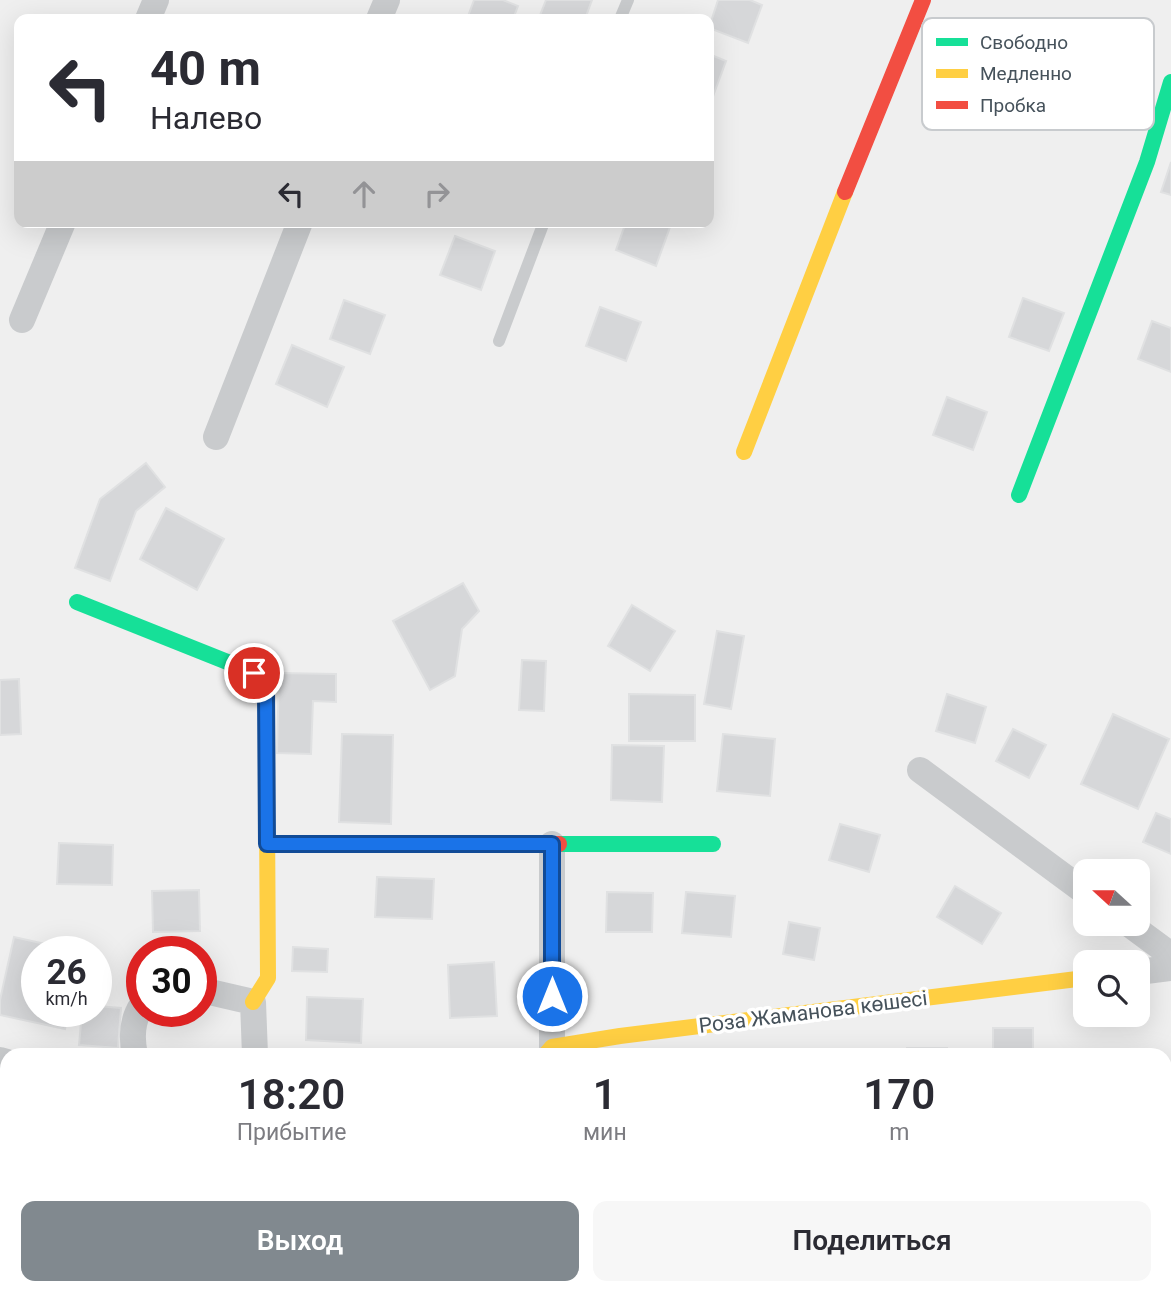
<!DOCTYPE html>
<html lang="ru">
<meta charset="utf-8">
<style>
body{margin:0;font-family:Roboto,sans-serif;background:#f7f7f7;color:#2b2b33;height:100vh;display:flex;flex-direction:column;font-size:26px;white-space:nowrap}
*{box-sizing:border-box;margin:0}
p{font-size:23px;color:#7c7c81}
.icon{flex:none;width:38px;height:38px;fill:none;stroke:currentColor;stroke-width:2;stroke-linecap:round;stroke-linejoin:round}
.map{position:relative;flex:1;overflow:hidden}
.details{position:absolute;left:0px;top:1048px;width:1172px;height:247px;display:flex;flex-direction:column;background:#fff;border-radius:21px 21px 0 0;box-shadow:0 7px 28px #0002}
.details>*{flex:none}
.top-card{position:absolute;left:14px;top:14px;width:700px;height:214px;border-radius:14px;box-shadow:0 7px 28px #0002;background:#fff;color:#2b2b33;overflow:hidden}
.needle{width:46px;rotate:291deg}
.controls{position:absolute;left:1073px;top:859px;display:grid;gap:14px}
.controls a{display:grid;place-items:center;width:77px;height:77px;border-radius:14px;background:#fff;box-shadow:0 7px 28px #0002;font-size:35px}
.speed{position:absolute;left:21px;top:936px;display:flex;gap:14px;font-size:35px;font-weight:700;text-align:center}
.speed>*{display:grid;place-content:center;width:91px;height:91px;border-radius:50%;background:#fff;box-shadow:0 7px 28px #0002;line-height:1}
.speed small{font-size:18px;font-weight:400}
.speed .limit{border:10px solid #d22;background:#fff;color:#111}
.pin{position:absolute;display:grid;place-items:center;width:60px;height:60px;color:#fff;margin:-30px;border:4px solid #fff;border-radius:50%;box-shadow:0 2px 7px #0007}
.me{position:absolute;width:77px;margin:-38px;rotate:0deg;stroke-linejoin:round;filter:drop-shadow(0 0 5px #0008)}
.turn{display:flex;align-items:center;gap:24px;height:147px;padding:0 21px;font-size:32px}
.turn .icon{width:91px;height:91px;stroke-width:2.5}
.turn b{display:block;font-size:49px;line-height:60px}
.lanes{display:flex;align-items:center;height:66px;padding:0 21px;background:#0003;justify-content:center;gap:35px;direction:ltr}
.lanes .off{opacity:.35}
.eta{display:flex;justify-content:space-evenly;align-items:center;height:119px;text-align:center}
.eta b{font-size:42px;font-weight:600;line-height:49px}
.cta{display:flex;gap:14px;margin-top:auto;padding:14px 21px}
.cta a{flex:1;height:80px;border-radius:14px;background:#81898f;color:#fff;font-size:28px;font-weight:600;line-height:80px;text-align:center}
.cta a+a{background:#f7f7f7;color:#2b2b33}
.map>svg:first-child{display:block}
.building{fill:#d6d7d9;stroke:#e0e1e2;stroke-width:2}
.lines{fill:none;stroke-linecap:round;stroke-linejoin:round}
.lane{stroke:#c9cbcd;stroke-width:12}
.street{stroke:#c9cbcd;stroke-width:26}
.fast{stroke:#16e098;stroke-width:16}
.slow{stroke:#ffcf43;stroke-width:16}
.jam{stroke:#f24e42;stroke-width:16}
.route-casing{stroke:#114b97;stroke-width:18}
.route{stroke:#1a73e8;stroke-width:12}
.labels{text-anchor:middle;stroke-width:7;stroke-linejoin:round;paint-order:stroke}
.street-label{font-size:21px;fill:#46525b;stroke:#fff}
.key{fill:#fff;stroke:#c8cbce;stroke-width:2}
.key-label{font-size:19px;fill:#46525b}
</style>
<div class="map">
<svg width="1171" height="1294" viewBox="0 0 1171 1294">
<rect width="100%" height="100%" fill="#efefef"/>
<!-- building -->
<g class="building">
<path d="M474 0H503L518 6 513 19H467Z"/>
<path d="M546 0H592L585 19H542L539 18Z"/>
<path d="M718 0H750L762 5 748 43 709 28Z"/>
<path d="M709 54 726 61 712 99 709 98Z"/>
<path d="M1171 162V195L1161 192Z"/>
<path d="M626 222H657L670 227 656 266 616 250Z"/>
<path d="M455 236 495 251 481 290 440 275Z"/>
<path d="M1023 298 1064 313 1049 351 1009 337Z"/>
<path d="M344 300 385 315 370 354 330 339Z"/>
<path d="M600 307 641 322 626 361 586 346Z"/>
<path d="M1152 321 1171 328V372L1138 359Z"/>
<path d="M292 345 344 367 327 407 276 384Z"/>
<path d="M947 397 987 412 973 450 933 435Z"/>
<path d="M146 463 165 487 136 511 110 581 75 568 100 499Z"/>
<path d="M166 508 224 539 197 590 140 559Z"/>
<path d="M463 583 479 611 462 629 455 676 430 690 393 621Z"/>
<path d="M632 605 675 631 650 671 608 646Z"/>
<path d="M717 631 744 636 731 709 704 704Z"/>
<path d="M522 660 546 661 544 711 519 710Z"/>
<path d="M279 673 336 674V702L313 701 311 754 277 753Z"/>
<path d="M19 679 21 734 0 735V680Z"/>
<path d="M629 694 695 695V741H629Z"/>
<path d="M947 694 986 707 975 743 936 731Z"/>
<path d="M1113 714 1169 739 1138 809 1081 784Z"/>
<path d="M1013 729 1046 745 1029 778 996 761Z"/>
<path d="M342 734 393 735 391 824 339 822Z"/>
<path d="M723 734 775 739 770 796 717 791Z"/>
<path d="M612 745 664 746 662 802 611 800Z"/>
<path d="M1156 813 1171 819V854L1143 842Z"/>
<path d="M840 824 880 835 869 872 829 860Z"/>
<path d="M59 843 113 845 112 885 57 884Z"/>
<path d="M377 877 434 879 432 919 375 917Z"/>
<path d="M955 886 1001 913 982 944 937 917Z"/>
<path d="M199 890 200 931 153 932 152 891Z"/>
<path d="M607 892 653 893 652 932H606Z"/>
<path d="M686 892 735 896 731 937 682 933Z"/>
<path d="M789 922 820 928 814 960 783 954Z"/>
<path d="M14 937 81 952H37V1012H68L65 1029 0 1015V1000Z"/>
<path d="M293 947 328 949 327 972 292 971Z"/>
<path d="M494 962 497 1016 450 1018 448 965Z"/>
<path d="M307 997 363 999 361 1043 306 1040Z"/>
<path d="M96 1006 121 1008 118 1048 79 1045 82 1012H96Z"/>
<rect x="993" y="1028" width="40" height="27"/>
<rect x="907" y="1048" width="40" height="7"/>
<path d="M0 1169 7 1172V1237L0 1234Z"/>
<path d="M405 1288H452V1294H406Z"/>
</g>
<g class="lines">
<!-- lane -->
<g class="lane">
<path d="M620 19 628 0"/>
<path d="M499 341 544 222"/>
<path d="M770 1294 786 1288"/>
</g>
<!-- street -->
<g class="street">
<path d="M148 19 156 0"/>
<path d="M379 19 387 0"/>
<path d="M22 320 63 222"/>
<path d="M216 437 300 222"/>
<path d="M920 770 1085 892"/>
<path d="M552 844V1047"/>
<path d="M1129 924 1171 955"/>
<path d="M1138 972 1171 968"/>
<path d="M201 990 253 1002 255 1055"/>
<path d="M135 1055C131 1037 132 1020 142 1005"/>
<path d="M0 1060 7 1062"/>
<path d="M624 1288 632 1294"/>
<path d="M24 1294 27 1288"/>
</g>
<!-- fast -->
<g class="fast">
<path d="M1019 495 1147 162 1171 82"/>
<path d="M77 602 255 673 266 691 267 815"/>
<path d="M559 844H713"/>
</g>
<!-- slow -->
<g class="slow">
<path d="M744 452 845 192"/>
<path d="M253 1002 268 978 267 815"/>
<path d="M545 1055 552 1047 620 1036 1085 978"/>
</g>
<!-- jam -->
<g class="jam">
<path d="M845 192 923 0"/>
<path d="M267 844H559"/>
</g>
</g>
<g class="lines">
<defs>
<path id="route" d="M254 673 266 691 267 844H552V996"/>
</defs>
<!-- route casing -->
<use href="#route" class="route-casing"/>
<!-- route -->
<use href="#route" class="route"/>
</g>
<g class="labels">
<!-- street labels -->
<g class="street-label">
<text transform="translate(813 1012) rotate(-7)" y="7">Роза Жаманова көшесі</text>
</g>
</g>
<!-- legend -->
<rect x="922" y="18" width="232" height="112" rx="10" class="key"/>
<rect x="936" y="38" width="32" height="8" fill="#16e098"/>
<rect x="936" y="69" width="32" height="9" fill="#ffcf43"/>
<rect x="936" y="101" width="32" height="8" fill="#f24e42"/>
<g class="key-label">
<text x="980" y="49">Свободно</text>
<text x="980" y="80">Медленно</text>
<text x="980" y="112">Пробка</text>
</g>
</svg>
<div class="controls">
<a><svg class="needle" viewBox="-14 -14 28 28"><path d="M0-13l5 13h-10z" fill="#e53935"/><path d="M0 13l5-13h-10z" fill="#7c7c81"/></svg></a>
<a><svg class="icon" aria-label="search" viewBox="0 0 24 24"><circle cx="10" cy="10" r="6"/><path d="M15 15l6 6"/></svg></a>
</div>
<div class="speed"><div>26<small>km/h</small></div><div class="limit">30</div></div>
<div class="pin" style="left:254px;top:673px;background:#d93025"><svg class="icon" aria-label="arrive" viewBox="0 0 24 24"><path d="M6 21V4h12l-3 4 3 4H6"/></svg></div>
<svg class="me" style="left:552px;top:996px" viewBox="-20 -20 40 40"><circle r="17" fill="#1a73e8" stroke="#fff" stroke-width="3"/><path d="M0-11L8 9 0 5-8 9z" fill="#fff"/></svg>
<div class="top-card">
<div class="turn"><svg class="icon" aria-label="left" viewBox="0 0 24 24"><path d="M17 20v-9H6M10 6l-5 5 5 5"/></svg><div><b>40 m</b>Налево</div></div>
<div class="lanes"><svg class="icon" aria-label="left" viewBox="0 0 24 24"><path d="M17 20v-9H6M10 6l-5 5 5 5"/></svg><svg class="icon off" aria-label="ahead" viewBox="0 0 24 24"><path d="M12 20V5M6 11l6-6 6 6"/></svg><svg class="icon off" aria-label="right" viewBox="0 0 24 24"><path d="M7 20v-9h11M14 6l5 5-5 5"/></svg></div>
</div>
<section class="details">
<div class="eta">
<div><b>18:20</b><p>Прибытие</p></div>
<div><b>1</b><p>мин</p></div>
<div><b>170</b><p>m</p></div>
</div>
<div class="cta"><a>Выход</a><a>Поделиться</a></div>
</section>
</div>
